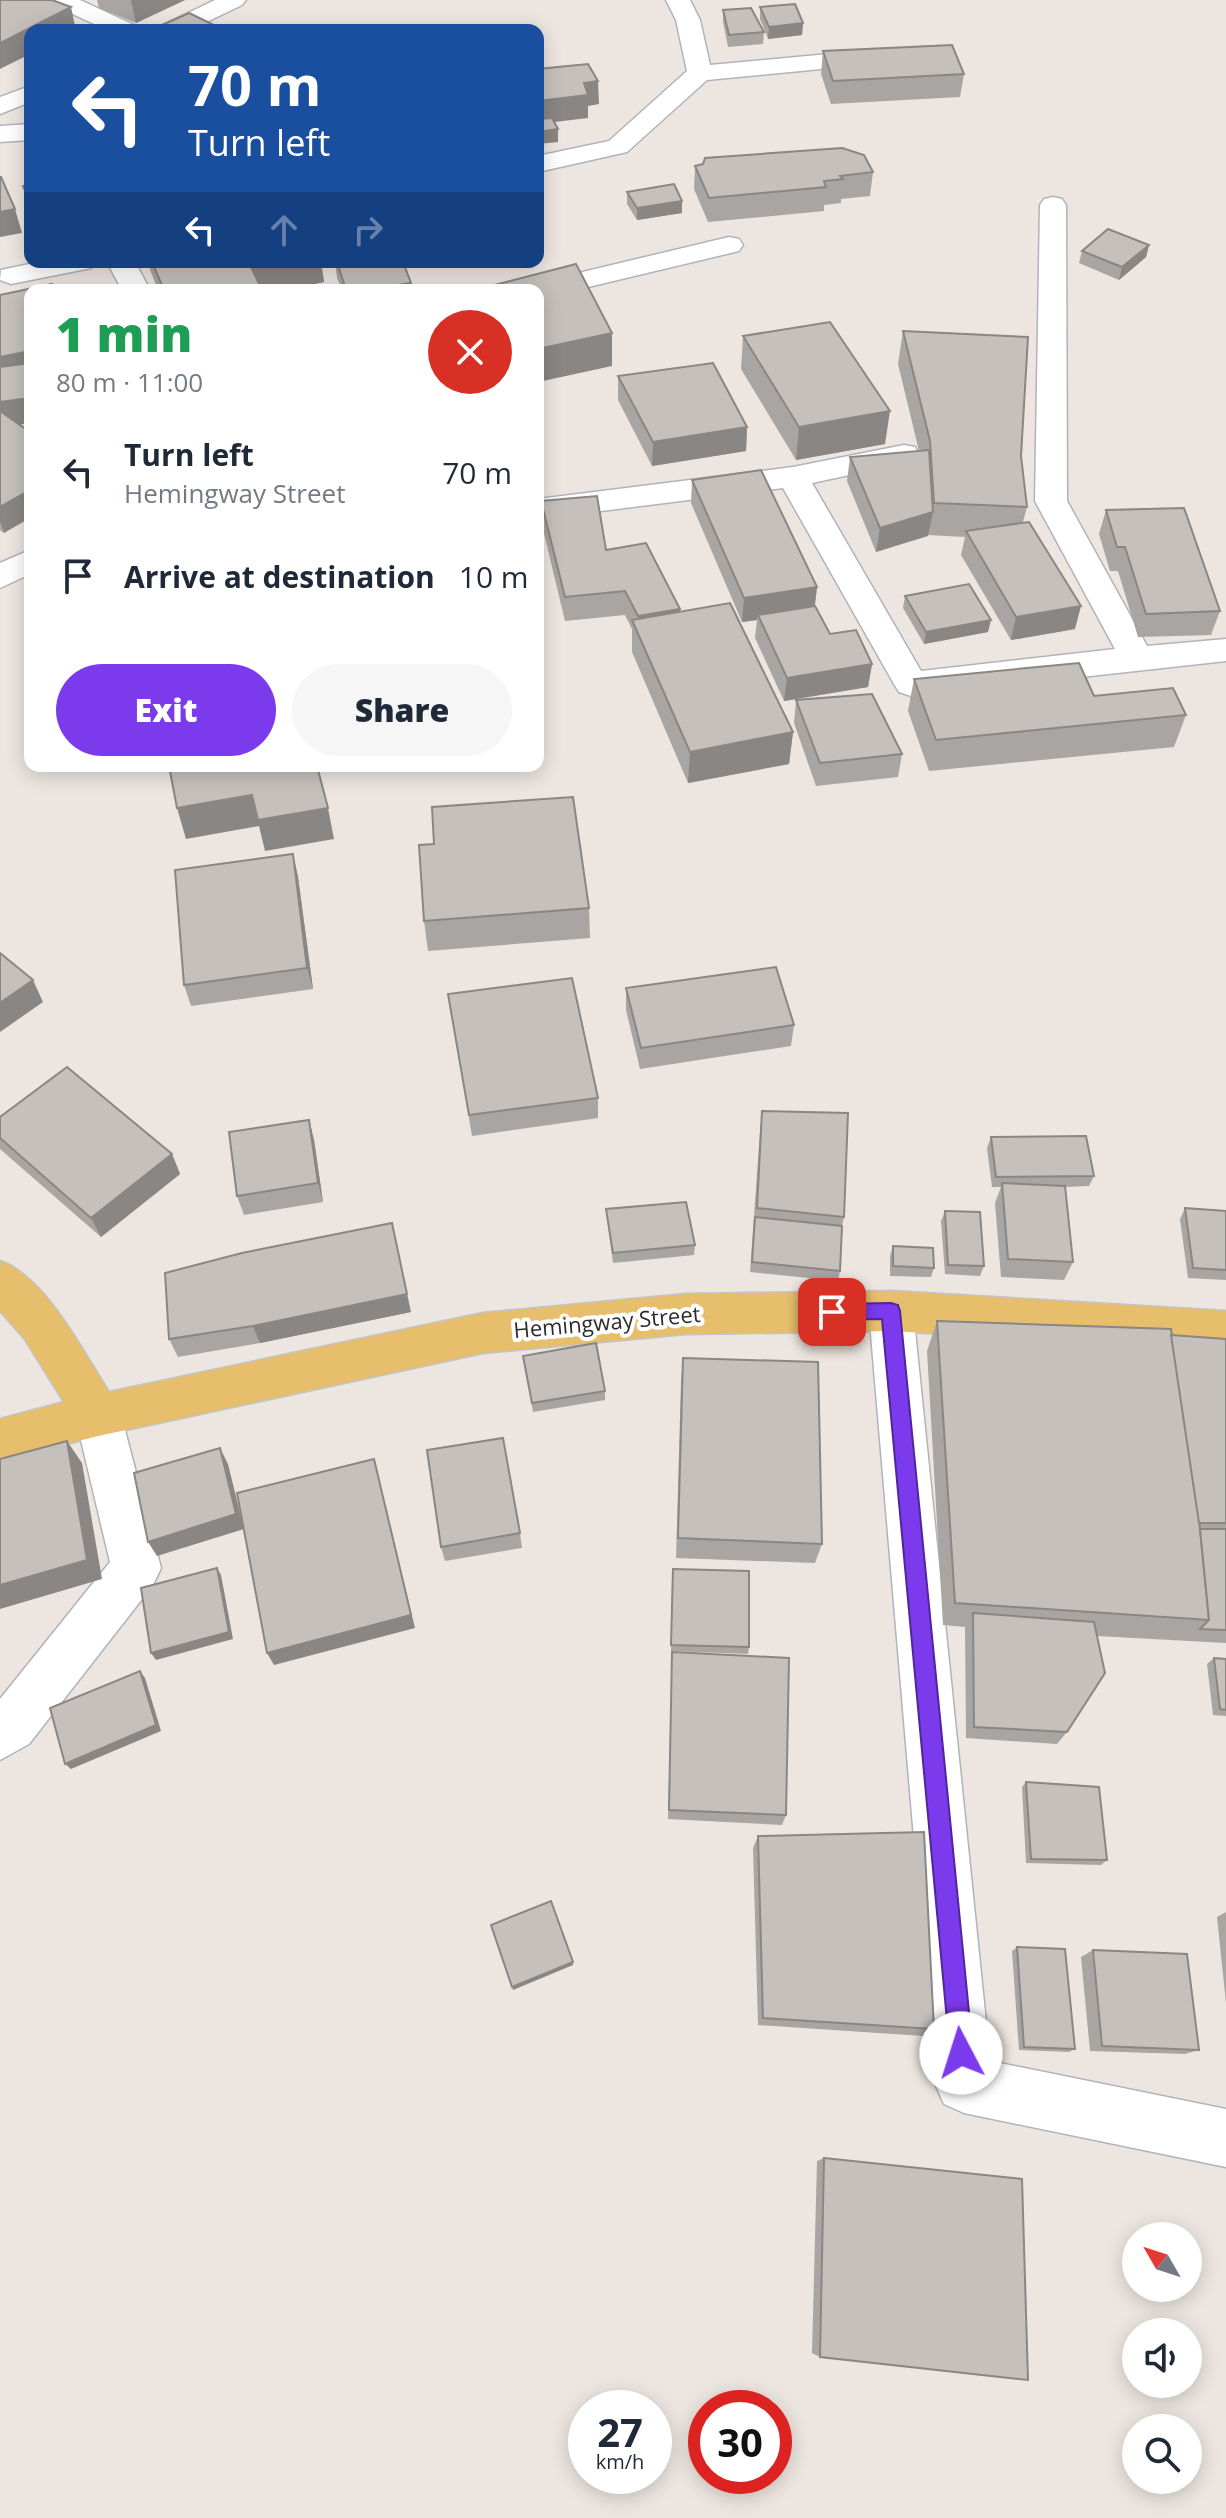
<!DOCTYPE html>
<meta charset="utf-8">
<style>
body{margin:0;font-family:"Open Sans",sans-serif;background:#f6f6f7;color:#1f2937;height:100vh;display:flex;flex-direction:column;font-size:30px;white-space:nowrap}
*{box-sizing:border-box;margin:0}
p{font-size:26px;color:#747a83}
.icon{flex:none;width:44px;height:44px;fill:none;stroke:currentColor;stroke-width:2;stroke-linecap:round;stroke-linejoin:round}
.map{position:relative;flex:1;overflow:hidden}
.panel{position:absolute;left:24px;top:284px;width:520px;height:488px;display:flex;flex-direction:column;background:#fff;border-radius:16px;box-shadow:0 4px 20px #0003}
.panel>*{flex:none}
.banner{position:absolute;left:24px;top:24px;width:520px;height:244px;border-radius:16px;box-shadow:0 4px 20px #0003;background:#1a4fa0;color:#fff;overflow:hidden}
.needle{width:52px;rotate:309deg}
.tools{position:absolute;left:1122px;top:2222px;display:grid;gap:16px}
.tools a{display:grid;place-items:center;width:80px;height:80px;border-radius:50%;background:#fff;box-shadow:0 4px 20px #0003;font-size:40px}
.speed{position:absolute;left:568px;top:2390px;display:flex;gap:16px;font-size:40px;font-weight:700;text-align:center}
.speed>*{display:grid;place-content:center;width:104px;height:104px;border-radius:50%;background:#fff;box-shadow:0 4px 20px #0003;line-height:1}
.speed small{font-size:20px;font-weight:400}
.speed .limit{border:12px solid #d22;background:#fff;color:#111}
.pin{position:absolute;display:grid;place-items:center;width:68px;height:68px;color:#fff;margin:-34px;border-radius:16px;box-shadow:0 4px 12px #0006}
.me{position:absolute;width:88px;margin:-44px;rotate:355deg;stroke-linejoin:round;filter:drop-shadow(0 0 6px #0008)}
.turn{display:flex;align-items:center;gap:28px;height:168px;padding:0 32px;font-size:36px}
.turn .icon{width:104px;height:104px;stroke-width:2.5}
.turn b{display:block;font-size:56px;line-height:68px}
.lanes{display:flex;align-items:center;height:76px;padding:0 32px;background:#0003;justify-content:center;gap:40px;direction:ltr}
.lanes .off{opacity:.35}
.round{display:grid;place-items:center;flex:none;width:84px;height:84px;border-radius:42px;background:#f6f6f7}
.head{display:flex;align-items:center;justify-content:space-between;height:136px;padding:0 32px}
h1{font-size:48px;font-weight:800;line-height:60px;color:#1e9e55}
.button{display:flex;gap:16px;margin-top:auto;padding:16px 32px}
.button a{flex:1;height:92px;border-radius:48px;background:#7c3aed;color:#fff;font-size:32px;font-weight:800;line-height:92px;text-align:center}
.button a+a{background:#f6f6f7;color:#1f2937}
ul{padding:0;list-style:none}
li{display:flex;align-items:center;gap:24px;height:104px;padding:0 32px}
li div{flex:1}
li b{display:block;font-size:30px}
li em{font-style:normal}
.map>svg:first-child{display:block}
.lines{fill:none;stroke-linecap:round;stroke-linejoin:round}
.minor-casing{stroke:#b0b3bb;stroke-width:3}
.major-casing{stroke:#c4c4c4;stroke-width:3}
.minor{fill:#fff;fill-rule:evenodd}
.major{fill:#e6be6c;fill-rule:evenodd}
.wall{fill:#a9a5a2}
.shaded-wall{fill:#8a8684}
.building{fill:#c5c0bc;stroke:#8a8684;stroke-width:2}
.route{fill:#7c3aed;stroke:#51269a;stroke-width:2}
.labels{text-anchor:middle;stroke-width:8;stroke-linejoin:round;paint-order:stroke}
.street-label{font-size:22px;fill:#2c2c2c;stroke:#fff}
</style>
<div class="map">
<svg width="1226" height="2518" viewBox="0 0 1226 2518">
<rect width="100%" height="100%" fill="#ede6e0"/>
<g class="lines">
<defs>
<g id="minor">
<path d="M49 0H80L134 25 138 30H107L53 5Z"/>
<path d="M215 0H246L242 5 190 30H159L163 25Z"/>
<path d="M666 0H690L700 20 710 65 882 49 891 51 894 56 891 61 882 63 707 80 627 152 538 172V156L609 141 687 71 676 20Z"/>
<path d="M30 86V102L0 114V97Z"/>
<path d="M30 124V140L0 142V126Z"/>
<path d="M1053 197 1062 199 1066 205 1067 501 1147 646 1226 639V661L911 696 899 692 894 684 783 488 538 519V499L793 467 904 445 915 447 919 454 915 461 812 483 921 671 1115 649 1035 501 1040 205 1044 199Z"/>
<path d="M729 237 739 239 743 245 739 251 538 299V290H525L528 285Z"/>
<path d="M39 262H95L91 268 11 284 0 280 1 270Z"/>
<path d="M107 262H135L150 290H122Z"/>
<path d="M30 550V574L0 588V563Z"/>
<path d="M891 1291 907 1297 913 1311 990 2061 1226 2109V2167L964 2113 944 2104 935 2084 869 1311 875 1297Z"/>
<path d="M98 1394 114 1400 121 1415 161 1568 153 1585 29 1744 0 1760V1699L110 1562 75 1415 82 1400Z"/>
</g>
<path id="major" d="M0 1261C46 1277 83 1352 109 1392L483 1313 686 1294 891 1291 1226 1311V1351L891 1331 686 1334 483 1353 98 1436 0 1461V1419L64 1402 24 1338 0 1311Z"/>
</defs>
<!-- minor casing -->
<use href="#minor" class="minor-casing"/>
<!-- major casing -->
<use href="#major" class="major-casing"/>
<!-- minor -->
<use href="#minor" class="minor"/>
<!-- major -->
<use href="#major" class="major"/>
</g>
<!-- wall -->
<g class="wall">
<path d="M97 0H185L136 23 99 8Z"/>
<path d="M760 7 803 23 802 35 768 39 760 19Z"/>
<path d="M723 10 764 32 763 44 728 47 723 22Z"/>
<path d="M823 51 964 74 960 97 831 104 821 74Z"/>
<path d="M695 166 873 172 870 196 841 199V203L824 205V211L708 222 694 189Z"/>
<path d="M627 192 682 213 637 220 627 204Z"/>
<path d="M1149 245 1146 257 1119 280 1079 263 1082 251Z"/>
<path d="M147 262H321L324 282 285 290H158Z"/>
<path d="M335 262H403L412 290H342L337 278Z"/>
<path d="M30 290V423L19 424 4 533 0 530V295Z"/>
<path d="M903 331 1021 456 1027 507 1023 522 1075 629 1011 640 961 555 965 537 928 535 876 552 847 481 850 457 919 451 898 364Z"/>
<path d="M743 336 885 444 796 460 741 369Z"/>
<path d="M618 376 747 427 746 451 652 466 618 400Z"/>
<path d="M692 480 817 587 815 606 830 634 872 664 868 687 784 701 755 638 757 620 742 622 691 503Z"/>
<path d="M541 501 606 550 679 612 793 732 789 764 688 783 632 652V629L625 615 565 621 542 525Z"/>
<path d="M1106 510 1220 611 1211 635 1138 637 1118 571H1110L1099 534Z"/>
<path d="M905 596 988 632 924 644 903 608Z"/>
<path d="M914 679 1094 696 1186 715 1174 747 929 771 908 711Z"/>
<path d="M796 700 902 754 898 777 816 786 794 723Z"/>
<path d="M434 844 589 908 590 938 428 951 424 921Z"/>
<path d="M293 854 298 877 313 989 191 1006 184 985Z"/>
<path d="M626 988 794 1025 791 1046 640 1069 626 1010Z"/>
<path d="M448 994 598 1098V1118L472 1136Z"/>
<path d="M762 1111 844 1217 842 1226 840 1271 838 1281 750 1272 760 1131Z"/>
<path d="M0 1117 172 1154 180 1174 101 1237 0 1149Z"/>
<path d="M309 1120 314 1140 323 1202 244 1215 237 1196Z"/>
<path d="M991 1137 1094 1176 1089 1186 1065 1187 1073 1262 1064 1280 1001 1277 995 1203 1001 1187H992L987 1148Z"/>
<path d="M1185 1208 1226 1211V1280L1188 1278 1180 1219Z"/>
<path d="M606 1209 695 1245 694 1255 613 1263 607 1219Z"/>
<path d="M945 1211 984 1266 980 1276 945 1274 941 1221Z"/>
<path d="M893 1246 934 1268 931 1277 890 1276V1256Z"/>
<path d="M165 1273 411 1312 260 1343 178 1357 169 1339Z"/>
<path d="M937 1321 1171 1335 1226 1339V1643L1097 1636 1067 1732 1057 1744 966 1738 965 1627 943 1625 927 1351Z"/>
<path d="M523 1356 605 1391V1400L533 1412Z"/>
<path d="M683 1358 822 1544 815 1563 676 1558 681 1381Z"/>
<path d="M520 1533 522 1548 445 1561 441 1547Z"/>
<path d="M672 1576 749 1647 748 1654 671 1651Z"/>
<path d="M672 1652 786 1815 782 1825 668 1819Z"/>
<path d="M1214 1658 1226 1659V1716L1213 1715 1207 1664Z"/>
<path d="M1026 1782 1107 1860 1101 1865 1026 1863 1022 1787Z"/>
<path d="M758 1836 934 2029 923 2036 758 2025 753 1848Z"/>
<path d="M1226 1912V2003L1217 1917Z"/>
<path d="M1017 1947 1075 2049 1069 2052 1019 2050 1012 1951Z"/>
<path d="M1093 1950 1199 2050 1185 2054 1090 2051 1081 1957Z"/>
<path d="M824 2158 820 2357 812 2353 817 2161Z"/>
</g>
<!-- shaded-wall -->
<g class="shaded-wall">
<path d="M132 0H185L136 23 131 1Z"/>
<path d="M71 7 76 30H30V54L0 69V43Z"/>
<path d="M803 23 802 35 768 39 769 27Z"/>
<path d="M598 81 599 104 588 106V118L538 124V101L584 83Z"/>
<path d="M558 129V142L538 144V132Z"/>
<path d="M682 201V213L637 220V208Z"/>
<path d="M15 209 22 233 0 237V212Z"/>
<path d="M1149 245 1146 257 1119 280 1122 267Z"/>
<path d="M254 262H321L324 282 285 290H254L249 263Z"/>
<path d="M411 283 412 290H366Z"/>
<path d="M612 333V366L538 382V349Z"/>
<path d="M30 351V376L0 371V357Z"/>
<path d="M30 398V423L0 428V402Z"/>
<path d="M890 411 885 444 796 460 799 427Z"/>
<path d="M747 427 746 451 652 466 653 442Z"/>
<path d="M30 490V518L4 533 0 521V507Z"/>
<path d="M933 512 928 536 876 552 880 528Z"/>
<path d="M817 587 814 611 758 615 757 620 742 622 744 598Z"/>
<path d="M1081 606 1075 629 1011 640 1016 617Z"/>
<path d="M680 609 679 632 638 633V616Z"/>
<path d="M991 620 988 632 924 644 926 632Z"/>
<path d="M872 664 868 687 784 701 787 678Z"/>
<path d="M793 732 789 764 688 783 690 752Z"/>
<path d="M252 795 328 808 334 839 265 851 259 826 186 839 177 808Z"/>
<path d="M293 854 298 877 313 989 307 968Z"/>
<path d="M33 980 43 1002 0 1032V1003Z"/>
<path d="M309 1120 314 1140 323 1202 318 1183Z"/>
<path d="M172 1154 180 1174 101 1237 91 1218Z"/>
<path d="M392 1223 411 1312 260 1343 253 1326Z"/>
<path d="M67 1441 82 1463 102 1579 0 1609V1585Z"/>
<path d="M220 1448 228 1464 244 1529 157 1556 148 1542Z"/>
<path d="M374 1459 415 1628 274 1665 267 1653Z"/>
<path d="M217 1568 221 1575 233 1639 156 1660 151 1653Z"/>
<path d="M140 1671 145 1678 161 1731 71 1769 65 1764Z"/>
<path d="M573 1962V1965L513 1990 512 1987Z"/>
</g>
<!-- building -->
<g class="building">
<path d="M0 0H52L71 7 0 43Z"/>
<path d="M795 4 803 23 769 27 760 7Z"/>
<path d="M751 8 764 32 729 35 723 10Z"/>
<path d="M189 13 224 30 153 29Z"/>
<path d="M952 45 964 74 833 81 823 51Z"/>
<path d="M588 64 598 81 584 83 588 95 538 101V69Z"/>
<path d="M552 118 558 129 538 132V119Z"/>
<path d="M842 148 864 155 873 172 840 176 843 179 824 181 826 187 709 198 695 166 703 164 705 158Z"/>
<path d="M0 177H1L15 209 0 212Z"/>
<path d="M674 184 682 201 637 208 627 192Z"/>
<path d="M30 185V202L23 186Z"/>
<path d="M1108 229 1149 245 1122 267 1082 251Z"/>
<path d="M152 262H254L249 263 262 290H164Z"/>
<path d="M337 262H403L411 283 366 290H346Z"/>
<path d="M576 264 612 333 538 349V290H475Z"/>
<path d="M52 284 54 290H30V351L0 357V295Z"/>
<path d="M830 322 890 411 799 427 743 336Z"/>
<path d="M903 331 1028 337 1021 456 1027 507 934 503 930 441Z"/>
<path d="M30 363V398L0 402V367Z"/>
<path d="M713 363 747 427 653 442 618 376Z"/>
<path d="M0 411 30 432V490L0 507Z"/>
<path d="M929 450 933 512 880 528 850 457Z"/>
<path d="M761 470 817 587 744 598 692 480Z"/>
<path d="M597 496 606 550 646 543 680 609 638 616 625 591 565 597 541 501Z"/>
<path d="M1184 508 1220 611 1146 614 1125 547H1117L1106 510Z"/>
<path d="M1029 522 1081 606 1016 617 966 531Z"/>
<path d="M969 584 991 620 926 632 905 596Z"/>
<path d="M730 603 793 732 690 752 632 620Z"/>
<path d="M815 606 830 634 856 630 872 664 787 678 758 615Z"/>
<path d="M1079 663 1094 696 1173 688 1186 715 936 740 914 679Z"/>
<path d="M872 694 902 754 820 763 796 700Z"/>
<path d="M169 766H317L328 808 258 820 252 795 177 808Z"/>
<path d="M573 797 589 908 424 921 419 845 434 844 432 807Z"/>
<path d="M293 854 307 968 184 985 175 870Z"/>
<path d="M0 953 33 980 0 1003Z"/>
<path d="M776 967 794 1025 641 1048 626 988Z"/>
<path d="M572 978 598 1098 469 1115 448 994Z"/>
<path d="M67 1067 172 1154 91 1218 0 1138V1117Z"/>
<path d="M762 1111 848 1113 844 1217 757 1208Z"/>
<path d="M309 1120 318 1183 237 1196 229 1132Z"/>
<path d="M1086 1136 1094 1176 996 1177 991 1137Z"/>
<path d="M1002 1183 1065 1186 1073 1262 1008 1259Z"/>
<path d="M686 1202 695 1245 613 1253 606 1209Z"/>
<path d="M1185 1208 1226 1211V1270L1193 1268Z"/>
<path d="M945 1211 980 1212 984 1266 948 1265Z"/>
<path d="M755 1217 842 1226 840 1271 752 1262Z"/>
<path d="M392 1223 407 1294 253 1326 169 1339 165 1273 242 1253Z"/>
<path d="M893 1246 933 1248 934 1268 893 1266Z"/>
<path d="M937 1321 1171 1329 1199 1519 1209 1620 955 1603Z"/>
<path d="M1171 1335 1226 1339V1523H1199Z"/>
<path d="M596 1343 605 1391 532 1403 523 1356Z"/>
<path d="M683 1358 818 1362 822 1544 678 1538Z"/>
<path d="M503 1438 520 1533 441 1547 427 1450Z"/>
<path d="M67 1441 87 1560 0 1585V1459Z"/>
<path d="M220 1448 236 1514 148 1542 134 1473Z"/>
<path d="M374 1459 411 1615 267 1653 237 1493Z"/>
<path d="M1200 1529H1226V1630L1200 1629 1209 1620Z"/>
<path d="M217 1568 229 1632 151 1653 141 1588Z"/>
<path d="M673 1569 749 1571V1647L671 1645Z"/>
<path d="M973 1613 1094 1622 1105 1673 1067 1732 974 1727Z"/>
<path d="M672 1652 789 1658 786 1815 669 1810Z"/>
<path d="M1214 1658 1226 1659V1710L1220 1709Z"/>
<path d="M140 1671 156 1725 65 1764 50 1708Z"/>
<path d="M1026 1782 1099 1787 1107 1860 1031 1859Z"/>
<path d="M924 1832 934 2029 763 2018 758 1836Z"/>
<path d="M551 1901 573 1962 512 1987 491 1925Z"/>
<path d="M1017 1947 1065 1949 1075 2049 1024 2047Z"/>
<path d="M1093 1950 1187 1954 1199 2050 1102 2046Z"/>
<path d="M824 2158 1022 2179 1028 2380 820 2357Z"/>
</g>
<!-- route -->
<path class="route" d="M891 1303 898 1305 900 1311 973 2053 970 2062 961 2065 953 2062 950 2053 882 1319 832 1320 826 1318 823 1312 826 1306 832 1304Z"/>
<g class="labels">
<!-- street labels -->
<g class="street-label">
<text transform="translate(607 1322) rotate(-5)" y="8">Hemingway Street</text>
</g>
</g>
</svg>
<div class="tools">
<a><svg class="needle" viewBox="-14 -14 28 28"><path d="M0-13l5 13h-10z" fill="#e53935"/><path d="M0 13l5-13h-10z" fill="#747a83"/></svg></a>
<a><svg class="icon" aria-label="sound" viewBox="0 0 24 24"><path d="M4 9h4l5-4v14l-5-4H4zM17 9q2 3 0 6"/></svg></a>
<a><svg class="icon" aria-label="search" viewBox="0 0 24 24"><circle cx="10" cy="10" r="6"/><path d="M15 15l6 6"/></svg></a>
</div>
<div class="speed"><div>27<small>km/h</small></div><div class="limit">30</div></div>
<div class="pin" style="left:832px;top:1312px;background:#d93025"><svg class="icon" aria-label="arrive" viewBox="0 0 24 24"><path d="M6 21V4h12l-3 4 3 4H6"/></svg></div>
<svg class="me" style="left:961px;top:2053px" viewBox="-20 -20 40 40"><circle r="19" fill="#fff"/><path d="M0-13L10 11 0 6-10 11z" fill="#7c3aed"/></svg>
<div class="banner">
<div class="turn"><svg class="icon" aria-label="left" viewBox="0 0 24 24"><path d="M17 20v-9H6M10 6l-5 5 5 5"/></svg><div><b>70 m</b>Turn left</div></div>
<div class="lanes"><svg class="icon" aria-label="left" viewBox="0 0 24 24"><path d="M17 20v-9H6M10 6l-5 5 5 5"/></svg><svg class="icon off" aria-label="ahead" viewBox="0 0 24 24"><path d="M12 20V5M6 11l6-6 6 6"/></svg><svg class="icon off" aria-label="right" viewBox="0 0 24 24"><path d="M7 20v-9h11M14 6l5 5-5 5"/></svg></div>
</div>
<section class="panel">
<div class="head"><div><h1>1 min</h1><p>80 m · 11:00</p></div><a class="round" style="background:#d93025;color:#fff"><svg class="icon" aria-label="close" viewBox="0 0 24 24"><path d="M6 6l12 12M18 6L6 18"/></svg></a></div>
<ul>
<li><svg class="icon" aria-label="left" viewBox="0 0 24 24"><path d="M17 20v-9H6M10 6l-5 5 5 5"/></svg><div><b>Turn left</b><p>Hemingway Street</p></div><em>70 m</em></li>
<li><svg class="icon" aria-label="arrive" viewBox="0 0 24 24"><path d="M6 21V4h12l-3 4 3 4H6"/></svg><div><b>Arrive at destination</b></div><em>10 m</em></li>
</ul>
<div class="button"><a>Exit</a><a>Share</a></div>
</section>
</div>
